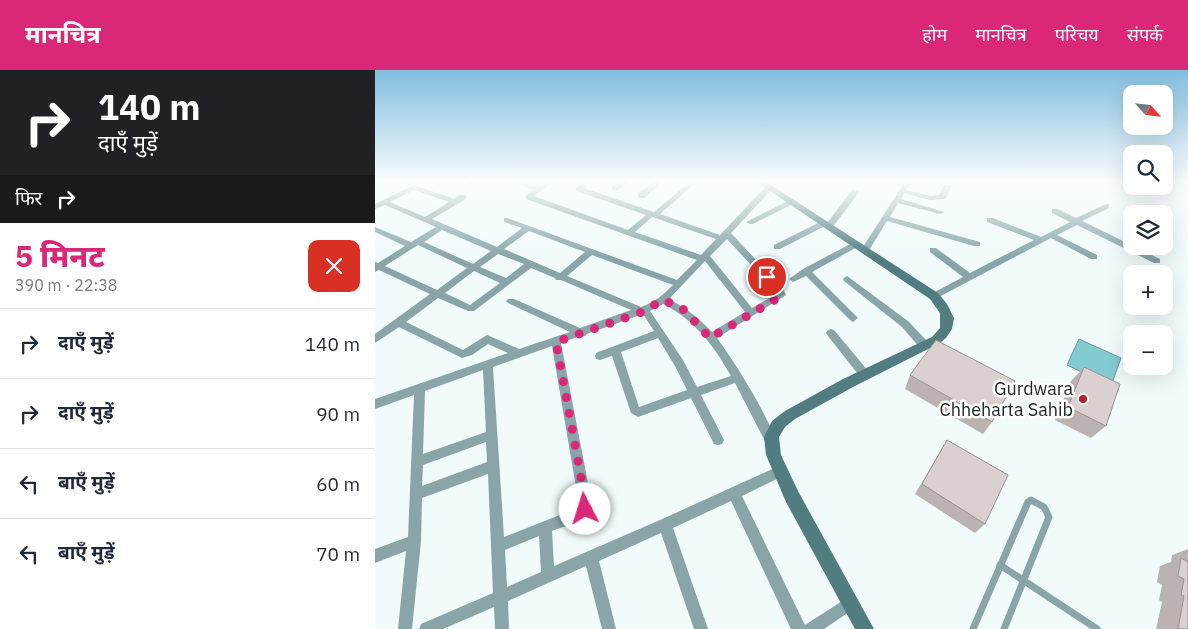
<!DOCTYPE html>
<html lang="hi">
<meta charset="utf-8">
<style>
body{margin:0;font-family:"IBM Plex Sans","Noto Sans Devanagari",sans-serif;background:#f2f2f3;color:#1f2937;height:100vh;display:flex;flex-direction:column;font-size:19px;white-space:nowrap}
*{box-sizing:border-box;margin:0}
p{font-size:16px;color:#747a83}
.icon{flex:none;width:28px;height:28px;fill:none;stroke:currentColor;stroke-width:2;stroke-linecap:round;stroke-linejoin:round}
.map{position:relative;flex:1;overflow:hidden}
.sheet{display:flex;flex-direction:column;background:#fff;width:375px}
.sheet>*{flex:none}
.hud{background:#202124;color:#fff;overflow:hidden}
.needle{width:32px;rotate:117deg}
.tools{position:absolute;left:748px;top:15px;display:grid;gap:10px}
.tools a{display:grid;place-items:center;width:50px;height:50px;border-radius:10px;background:#fff;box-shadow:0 5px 20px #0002;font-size:25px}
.pin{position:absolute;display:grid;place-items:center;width:42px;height:42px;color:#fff;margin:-21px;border:2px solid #fff;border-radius:50%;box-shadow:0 1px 5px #0007}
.me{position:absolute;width:55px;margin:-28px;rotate:355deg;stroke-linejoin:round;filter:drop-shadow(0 0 4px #0008)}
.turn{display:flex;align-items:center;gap:18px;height:105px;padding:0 15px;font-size:22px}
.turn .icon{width:65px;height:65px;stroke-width:2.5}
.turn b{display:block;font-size:35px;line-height:42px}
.then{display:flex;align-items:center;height:48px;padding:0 15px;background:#0003;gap:10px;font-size:19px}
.round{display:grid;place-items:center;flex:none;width:52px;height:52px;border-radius:10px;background:#f2f2f3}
.head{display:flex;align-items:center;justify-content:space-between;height:85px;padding:0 15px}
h1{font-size:30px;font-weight:800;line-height:38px;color:#db2777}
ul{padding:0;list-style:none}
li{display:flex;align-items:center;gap:15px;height:70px;padding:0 15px;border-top:1px solid #e0e1e3}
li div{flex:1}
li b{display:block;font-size:19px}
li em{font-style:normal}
header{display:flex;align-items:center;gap:30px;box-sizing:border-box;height:70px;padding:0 25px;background:#db2777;color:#fff}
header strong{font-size:24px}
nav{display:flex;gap:28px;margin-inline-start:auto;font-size:18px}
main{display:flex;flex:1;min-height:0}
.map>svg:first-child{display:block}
.water{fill:#84cbd1;stroke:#66999d}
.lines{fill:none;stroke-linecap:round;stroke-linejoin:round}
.lane{stroke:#89a5a8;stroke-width:7}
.street{fill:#89a5a8;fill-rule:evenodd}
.secondary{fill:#517d81;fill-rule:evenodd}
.wall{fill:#bbb3b2}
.building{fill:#d9d0cf;stroke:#989291}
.route{stroke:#db2777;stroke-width:9;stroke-dasharray:0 16.2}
.poi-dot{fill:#b22032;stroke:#fff;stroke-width:2}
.labels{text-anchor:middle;stroke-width:5;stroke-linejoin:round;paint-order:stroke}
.poi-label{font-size:18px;fill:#212425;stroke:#fff;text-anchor:end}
</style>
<header>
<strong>मानचित्र</strong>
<nav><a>होम</a><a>मानचित्र</a><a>परिचय</a><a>संपर्क</a></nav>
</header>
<main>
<section class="sheet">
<div class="hud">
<div class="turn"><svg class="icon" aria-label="right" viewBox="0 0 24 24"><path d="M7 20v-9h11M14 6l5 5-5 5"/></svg><div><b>140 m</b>दाएँ मुड़ें</div></div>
<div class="then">फिर<svg class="icon" aria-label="right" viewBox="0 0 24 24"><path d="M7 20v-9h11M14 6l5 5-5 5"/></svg></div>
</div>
<div class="head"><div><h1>5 मिनट</h1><p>390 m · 22:38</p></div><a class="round" style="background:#d93025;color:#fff"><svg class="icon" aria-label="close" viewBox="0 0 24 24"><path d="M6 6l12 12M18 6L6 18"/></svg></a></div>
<ul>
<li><svg class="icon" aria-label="right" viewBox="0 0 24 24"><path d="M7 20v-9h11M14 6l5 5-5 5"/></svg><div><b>दाएँ मुड़ें</b></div><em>140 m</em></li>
<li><svg class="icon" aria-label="right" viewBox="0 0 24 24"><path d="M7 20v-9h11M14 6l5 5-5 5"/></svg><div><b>दाएँ मुड़ें</b></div><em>90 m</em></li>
<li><svg class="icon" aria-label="left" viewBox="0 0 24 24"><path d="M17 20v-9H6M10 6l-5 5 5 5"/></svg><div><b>बाएँ मुड़ें</b></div><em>60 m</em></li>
<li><svg class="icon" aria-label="left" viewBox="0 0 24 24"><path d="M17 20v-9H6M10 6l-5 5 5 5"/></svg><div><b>बाएँ मुड़ें</b></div><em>70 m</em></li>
</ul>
</section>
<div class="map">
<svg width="813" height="559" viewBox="0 0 813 559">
<rect width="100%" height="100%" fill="#f1fbfc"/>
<!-- water -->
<path class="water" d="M704 269 746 288 736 316 692 295Z"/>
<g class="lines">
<!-- lane -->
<g class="lane">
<path d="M625 495 722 559"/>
<path d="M598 559 653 432 656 430 669 437 674 447 629 559"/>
</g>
<!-- street -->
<g class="street">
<path d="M96 110H105L96 114H92V112Z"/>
<path d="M133 110H143L164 117 174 110H181L159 126 253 160 271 145 201 121V117L212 110H219L209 118 279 142 317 110H324L285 144 345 165 392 115 399 117 356 163 408 219 411 225 342 268C365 300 386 335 402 371L400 375 396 376 392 375 360 313 326 325 349 370 347 374 343 375 339 374 316 328 263 347 256 343 237 286 225 290 221 289 220 286 221 283 279 261 268 244 212 264 210 266H205L186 273 217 434C214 452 192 455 177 461L179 496 285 450 406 395 410 397 412 401 410 405 367 426 430 555 475 526 480 528 482 533 480 538 449 559H416L356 431 298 458 333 559H319L286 463 224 491 241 559H227L211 496 133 531 134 559H120L119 537 68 559H44L46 554 118 523 113 404 47 428 46 471 37 559H23L31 481 0 493V479L33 467 39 325 0 339V329L133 283 113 274 97 285 87 288 24 257 0 273V264L55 224 4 200 0 202V192L3 193 30 176 0 162V157L36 172 61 157 10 135 0 139V134L39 115 79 129 85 125H91V129L57 149 122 177 147 158 129 152V148H132L302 210 322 190 151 129V125L159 120ZM39 120 74 132 50 147 15 132ZM277 147 341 169 326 185 260 162ZM67 160 116 181 98 194 49 172ZM154 161 210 182 185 203 129 179ZM352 169 401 222V224L377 238 335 186ZM43 175 92 198 62 220 10 196ZM123 184 149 194 131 208 105 197ZM217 185 298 215C288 225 280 232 266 237L192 206ZM330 191 370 242 337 262C324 248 311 238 294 229ZM156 198 180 208 181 210H186L256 240 205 258 139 229H133L131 231 133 233 195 262 144 279 112 265 88 280 31 252 63 228 93 241H99ZM99 201 125 213 95 235 70 223ZM288 234C320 250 339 276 356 306L322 317 308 290 275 241ZM283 268 300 296 312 320 264 337 246 282ZM177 276 204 435 200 439 129 467 118 297ZM108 300 111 362 48 384 50 321ZM111 372 112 392 47 416 48 395ZM164 466 166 502 132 517 130 480Z"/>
<path d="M248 110H256L243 120H237V116Z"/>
<path d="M282 110H290L269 128H263V124Z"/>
<path d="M531 110H538L531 120 555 126 564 125 569 115H575L576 117 570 129 555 130 529 123 526 129 569 142 565 144 523 133 515 147 605 172V176H599L512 151 493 182H487L486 180Z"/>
<path d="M478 119 485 121 457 158H454L450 156 405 179H399V175L447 151 453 152Z"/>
<path d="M415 130H418L422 132 378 154H375L371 152Z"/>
<path d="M731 134H734V138L707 151 785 189V193H779L702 155 682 165 722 185V189H716L676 168 562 228 559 229 554 226 556 224 588 207 555 182V178H561L595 203 659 170 612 152V148H618L666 167 695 152 677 143V139H683L701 148Z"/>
<path d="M481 171 485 174 484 176 437 202 483 248 478 252 475 250 431 206 418 212 414 209 428 199Z"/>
<path d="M472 206 533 251 554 273 555 276 554 279H546L527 257 469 211 468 209Z"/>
<path d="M456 259 459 260 494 302 495 305 494 308 490 309 486 308 453 266 451 263 453 260Z"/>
</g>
<!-- secondary -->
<path class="secondary" d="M379 110H388L563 223 572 234 579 248 577 259 571 268 565 273 478 317 420 349 410 357 404 367 406 385 423 421 499 559H480L411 432 391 385 389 367 397 351 410 341 468 309 557 267 565 258V243L555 229Z"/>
</g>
<!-- wall -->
<g class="wall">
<path d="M709 297 731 356 716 368 680 350 696 311Z"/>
<path d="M535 305 617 352 608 364 530 319Z"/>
<path d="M572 370 610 454 600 463 540 424Z"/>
<path d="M813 479V559H781L787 532 784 530 787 515 782 512 785 496 796 492 797 485Z"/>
</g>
<!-- building -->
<g class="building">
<path d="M561 270 640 311 617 352 535 305Z"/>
<path d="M709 297 745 314 731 356 693 337Z"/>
<path d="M572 370 633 405 610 454 547 414Z"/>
<path d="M806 488 813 492V559H803L809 526 806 525 809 509 803 506Z"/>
</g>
<!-- sky -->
<linearGradient id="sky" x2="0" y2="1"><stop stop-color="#80bddf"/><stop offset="0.59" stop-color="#f9fdfe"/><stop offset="1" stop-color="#f9fdfe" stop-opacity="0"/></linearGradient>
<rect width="813" height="188" fill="url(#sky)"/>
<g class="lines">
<!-- route -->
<path class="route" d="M210 439 211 434 181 272 267 242 288 230 307 238 335 268 403 228 406 225 392 207"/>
</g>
<!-- markers -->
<circle class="poi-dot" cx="708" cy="329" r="5"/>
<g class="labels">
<!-- poi labels -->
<g class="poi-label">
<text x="698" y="325">Gurdwara<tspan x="698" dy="21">Chheharta Sahib</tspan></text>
</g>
</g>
</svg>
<div class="tools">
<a><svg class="needle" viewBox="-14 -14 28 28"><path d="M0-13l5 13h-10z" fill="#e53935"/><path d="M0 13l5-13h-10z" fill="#747a83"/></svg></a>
<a><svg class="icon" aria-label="search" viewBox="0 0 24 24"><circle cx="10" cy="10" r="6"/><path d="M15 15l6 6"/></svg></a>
<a><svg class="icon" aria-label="layers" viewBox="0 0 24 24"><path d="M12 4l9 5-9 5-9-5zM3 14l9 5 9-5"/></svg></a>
<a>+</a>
<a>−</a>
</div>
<div class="pin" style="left:392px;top:207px;background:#d93025"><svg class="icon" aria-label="arrive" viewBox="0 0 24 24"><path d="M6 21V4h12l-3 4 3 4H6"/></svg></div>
<svg class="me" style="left:210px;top:439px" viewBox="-20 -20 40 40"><circle r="19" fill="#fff"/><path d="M0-13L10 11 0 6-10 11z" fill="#db2777"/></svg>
</div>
</main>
